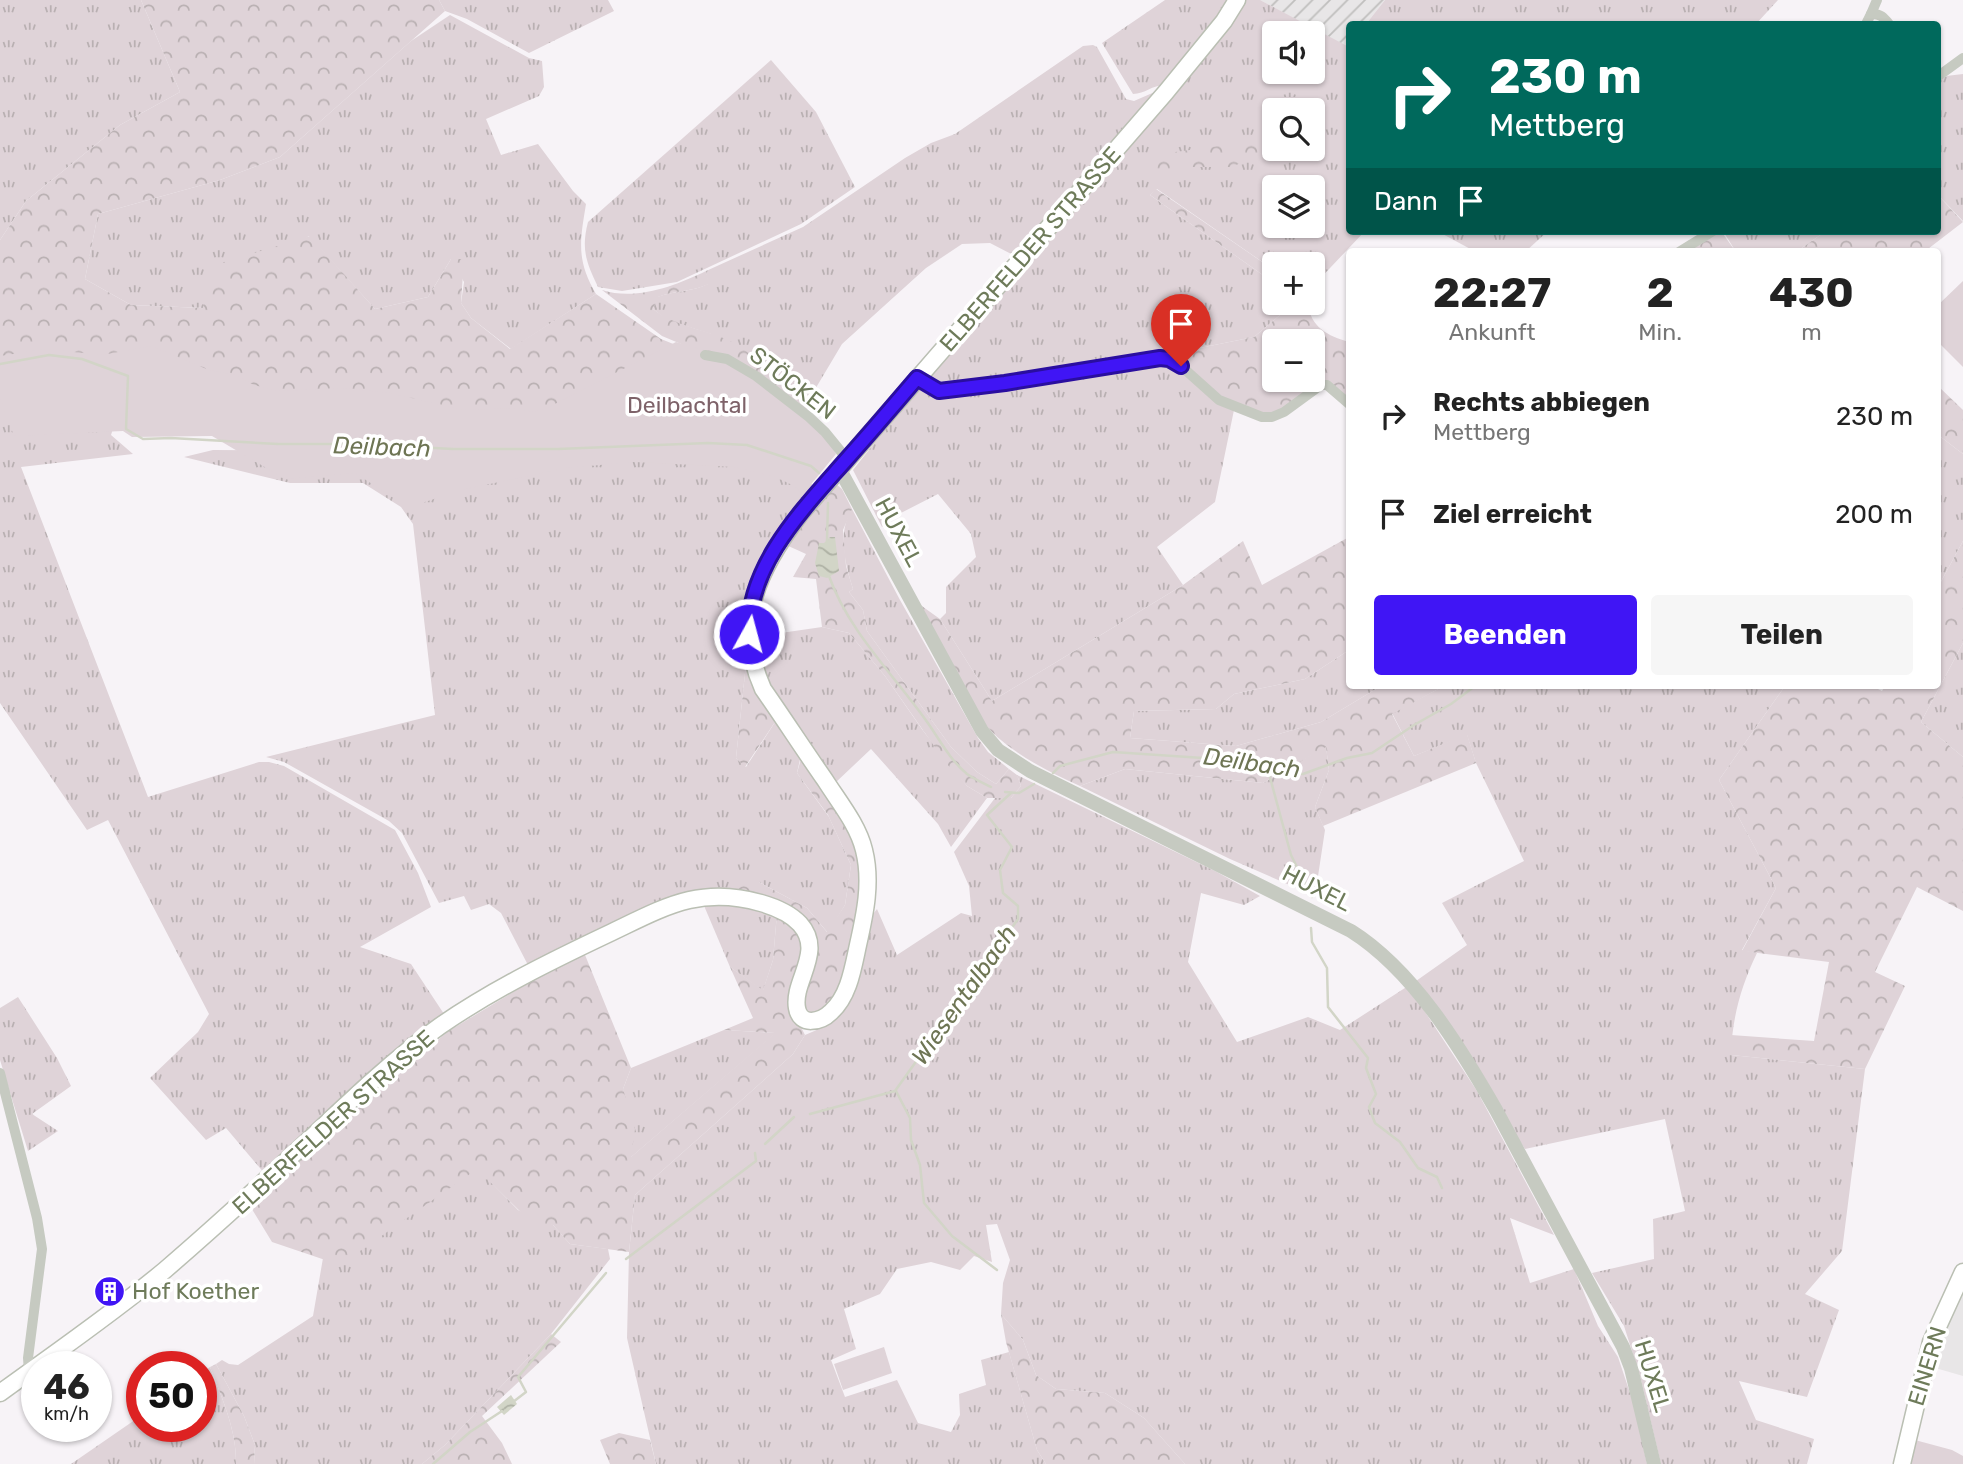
<!DOCTYPE html>
<html lang="de">
<meta charset="utf-8">
<style>
body{margin:0;font-family:Rubik,sans-serif;background:#f6f6f6;color:#222;height:100vh;display:flex;flex-direction:column;font-size:26px;white-space:nowrap}
*{box-sizing:border-box;margin:0}
p{font-size:23px;color:#767676}
.icon{flex:none;width:38px;height:38px;fill:none;stroke:currentColor;stroke-width:2;stroke-linecap:round;stroke-linejoin:round}
.map{position:relative;flex:1;overflow:hidden}
.panel{position:absolute;left:1346px;top:248px;width:595px;height:441px;display:flex;flex-direction:column;background:#fff;border-radius:7px;box-shadow:0 2px 5px #0004}
.panel>*{flex:none}
.banner{position:absolute;left:1346px;top:21px;width:595px;height:214px;border-radius:7px;box-shadow:0 2px 5px #0004;background:#00695c;color:#fff;overflow:hidden}
.buttons{position:absolute;left:1262px;top:21px;display:grid;gap:14px}
.buttons a{display:grid;place-items:center;width:63px;height:63px;border-radius:7px;background:#fff;box-shadow:0 2px 5px #0004;font-size:35px}
.speed{position:absolute;left:21px;top:1351px;display:flex;gap:14px;font-size:35px;font-weight:700;text-align:center}
.speed>*{display:grid;place-content:center;width:91px;height:91px;border-radius:50%;background:#fff;box-shadow:0 2px 5px #0004;line-height:1}
.speed small{font-size:18px;font-weight:400}
.speed .limit{border:10px solid #d22;background:#fff;color:#111}
.pin{position:absolute;display:grid;place-items:center;width:60px;height:60px;color:#fff;margin:-72px -30px;border-radius:50% 50% 50% 0;rotate:-45deg;box-shadow:0 0 7px #0007}
.pin .icon{rotate:45deg}
.me{position:absolute;width:77px;margin:-38px;rotate:7deg;stroke-linejoin:round;filter:drop-shadow(0 0 5px #0008)}
.turn{display:flex;align-items:center;gap:24px;height:147px;padding:0 28px;font-size:32px}
.turn .icon{width:91px;height:91px;stroke-width:2.5}
.turn b{display:block;font-size:49px;line-height:60px}
.then{display:flex;align-items:center;height:66px;padding:0 28px;background:#0003;gap:14px;font-size:26px}
.eta{display:flex;justify-content:space-evenly;align-items:center;height:119px;text-align:center}
.eta b{font-size:42px;font-weight:700;line-height:49px}
.cta{display:flex;gap:14px;margin-top:auto;padding:14px 28px}
.cta a{flex:1;height:80px;border-radius:7px;background:#4015f5;color:#fff;font-size:28px;font-weight:700;line-height:80px;text-align:center}
.cta a+a{background:#f6f6f6;color:#222}
ul{padding:0;list-style:none}
li{display:flex;align-items:center;gap:21px;height:98px;padding:0 28px}
li div{flex:1}
li b{display:block;font-size:26px}
li em{font-style:normal}
.map>svg:first-child{display:block}
.built{fill:#e8e6e7}
.industrial{fill:url(#industrial-furrows)}
.grass{fill:url(#grass-tufts);fill-rule:evenodd}
.forest{fill:url(#forest-crowns);fill-rule:evenodd}
.park{fill:#dfd3d8}
.water{fill:url(#water-waves)}
.lines{fill:none;stroke-linecap:round;stroke-linejoin:round}
.stream{stroke:#d2d5c7;stroke-width:2.5}
.secondary-casing{stroke:#babfb3;stroke-width:19}
.minor{stroke:#c6cac1;stroke-width:10}
.tertiary{stroke:#c6cac1;stroke-width:14}
.secondary{stroke:#fff;stroke-width:16}
.route-casing{stroke:#2a0e9f;stroke-width:18}
.route{stroke:#4015f5;stroke-width:12}
.labels{text-anchor:middle;stroke-width:7;stroke-linejoin:round;paint-order:stroke}
.street-label{font-size:23px;fill:#6e7b5a;stroke:#fff}
.park-label{font-size:23px;fill:#7e6269;stroke:#fff}
.poi-label{font-size:23px;fill:#6e7b5a;stroke:#fff;text-anchor:start}
.water-label{font-size:24px;font-style:italic;fill:#6e7554;stroke:#fff}
</style>
<div class="map">
<svg width="1963" height="1464" viewBox="0 0 1963 1464">
<defs>
<pattern id="industrial-furrows" width="10" height="10" patternUnits="userSpaceOnUse" patternTransform="scale(1.75)"><rect width="10" height="10" fill="#e8e6e7"/><path d="M-1 1l2-2M0 10L10 0M9 11l2-2" fill="none" stroke="#c0bfbe"/></pattern>
<pattern id="grass-tufts" width="24" height="20" patternUnits="userSpaceOnUse" patternTransform="scale(1.75)"><rect width="24" height="20" fill="#dfd3d8"/><path d="M3 7l-1-3M5 7V3M7 7l1-3M15 17l-1-3M17 17v-4M19 17l1-3" fill="none" stroke="#b9b0b2"/></pattern>
<pattern id="forest-crowns" width="20" height="18" patternUnits="userSpaceOnUse" patternTransform="scale(1.75)"><rect width="20" height="18" fill="#dfd3d8"/><path d="M2 6a3 3 0 1 1 6 0M12 15a3 3 0 1 1 6 0" fill="none" stroke="#b9b0b2"/></pattern>
<pattern id="water-waves" width="16" height="10" patternUnits="userSpaceOnUse" patternTransform="scale(1.75)"><rect width="16" height="10" fill="#d2d5c7"/><path d="M0 5q4-4 8 0t8 0" fill="none" stroke="#afb2a5"/></pattern>
</defs>
<rect width="100%" height="100%" fill="#f7f3f7"/>
<!-- built -->
<path class="built" d="M1963 1290V1376L1932 1367 1940 1340Z"/>
<!-- industrial -->
<path class="industrial" d="M1260 0H1385L1366 24H1349V48Z"/>
<!-- grass -->
<g class="grass">
<path d="M0 0H141L180 92 120 125 26 201 0 240Z"/>
<path d="M439 0H608L614 11 529 53 467 19 445 11Z"/>
<path d="M1165 0H1231L1165 85C1152 85 1145 94 1133 94L1102 43Z"/>
<path d="M1242 0H1260L1349 47V231H1365L1313 286 1312 264H1274V270L1157 189 1150 195 1274 283V303H1290L1287 309 1254 337 1160 356 940 389 923 378ZM1274 33H1312V72H1274ZM1274 110H1312V149H1274ZM1274 187H1312V226H1274Z"/>
<path d="M1385 0H1778L1756 24H1366Z"/>
<path d="M450 15 529 58 542 61 544 87 539 96 486 119 501 155 538 144 573 191 586 204C580 241 576 260 596 294L511 349 471 318 461 303 464 282 451 259 428 297 375 309 309 236 204 308 131 305 85 279 98 214 220 180 280 157 411 41Z"/>
<path d="M1093 45 1097 47 1126 99 1134 101 1157 91 1017 257 990 243 962 244 926 268 842 344 817 386 806 413 711 334 667 320 653 309 657 297C676 290 692 292 708 284L706 271 803 227 905 158 931 143 955 134 1083 46Z"/>
<path d="M771 60 816 112 855 187 801 224 677 282 622 291 598 287C586 262 581 249 588 222Z"/>
<path d="M1963 74V221L1937 194V83L1946 76Z"/>
<path d="M1437 231H1548L1525 252H1476Z"/>
<path d="M1723 231H1826L1796 252H1736Z"/>
<path d="M1169 360 1234 410 1215 502 1157 547 1183 585 992 701 940 619 946 613V587L976 557 971 534 938 494 897 515 882 527 853 470 921 384 926 387Z"/>
<path d="M0 368 124 395 111 435 133 454 21 467 148 797 259 762H269L284 766 395 830 418 873 431 907 360 947 411 964 446 1017 265 1174 226 1128 206 1140 150 1078 198 1032 209 1014 108 820 87 830 0 703Z"/>
<path d="M1937 434 1963 454V541L1937 589Z"/>
<path d="M213 450 643 453 803 472 815 489 745 614 746 664 736 758 746 767 777 719 801 755 797 773 829 817 851 865 845 905 828 933 807 908 759 882 529 967 501 913 489 904 471 910 464 896 439 903 402 833 389 821 284 762 266 757 435 715 413 524 401 507 363 483H290L184 457Z"/>
<path d="M852 509 900 600 978 738 988 752 1009 769 996 784 977 772 951 747 867 631 863 610 849 592 853 589C845 564 837 532 852 509Z"/>
<path d="M822 627 849 633 885 676 924 732 967 786 987 798 951 847 938 824 871 749 834 784 759 672 753 637Z"/>
<path d="M1963 643V757L1921 722Z"/>
<path d="M1349 650V686H1381L1321 722 1236 746 1130 738 1134 711 1216 709 1234 694 1305 679Z"/>
<path d="M1444 686H1785L1719 780 1776 888 1742 950 1757 953C1741 986 1732 1018 1731 1055L1865 1069 1842 1251 1805 1294 1839 1310 1807 1397 1739 1381 1756 1420 1814 1439 1807 1464H1661L1640 1376 1624 1326 1592 1273 1654 1259 1653 1219 1685 1211 1665 1119 1525 1149 1416 981 1467 945 1442 903 1524 861 1476 763 1467 735 1414 756 1392 713Z"/>
<path d="M1326 746 1329 770 1315 807 1325 830 1315 896 1230 859 1080 786 1125 769 1263 783Z"/>
<path d="M1017 775 1215 871 1260 896 1244 905 1201 893 1188 962 1237 1042 1308 1017 1340 1030 1408 986 1477 1091 1554 1235 1510 1218 1530 1283 1574 1269 1598 1326 1618 1357 1634 1405 1647 1464H1185L1144 1418 1105 1393 1056 1389 1036 1375 1023 1340 1001 1314 1003 1283 1010 1260 997 1224 986 1225 992 1262 974 1256 960 1270 931 1262 897 1269 880 1294 844 1309 856 1349 831 1360 845 1397 897 1380 918 1423 951 1432 960 1415 959 1394 986 1385 981 1360 1009 1352 1037 1450 1046 1464H656L627 1338 629 1252 635 1195 793 1054 805 1035 826 1026 834 1019 870 918 877 909 897 955 961 913 972 916 969 886 954 852 995 798H1011L1021 786Z"/>
<path d="M702 901H723L777 913 773 960 763 991 730 967Z"/>
<path d="M18 997 57 1058 71 1086 32 1114 58 1131 28 1151 0 1060V1008Z"/>
<path d="M724 1030 776 1033 630 1158 623 1089 631 1068Z"/>
<path d="M477 1168 518 1210 553 1225 570 1244 608 1249 610 1259 551 1334 445 1445 422 1464H254L255 1445 244 1416 216 1364 222 1360 229 1364 238 1365 313 1316 323 1258 340 1264Z"/>
<path d="M210 1367C222 1398 237 1431 236 1464H71L142 1415V1426H201V1374Z"/>
</g>
<!-- forest -->
<g class="forest">
<path d="M141 0H439L445 11 280 157 220 180 98 214 85 279 131 305 203 308 211 266 310 236 375 309 428 297 451 259H464L461 303 471 318 510 349 596 294 661 339 755 377 496 419 0 368V240L26 201 120 125 180 92Z"/>
<path d="M1282 97H1296L1292 110H1274V142L1271 145 1233 167H1185L1158 176 1150 167 1168 153 1233 144 1260 131Z"/>
<path d="M1156 189 1274 270V283L1150 195Z"/>
<path d="M1937 194 1963 222 1924 252H1796L1826 231H1937Z"/>
<path d="M1721 231 1736 252H1688Z"/>
<path d="M706 271 709 284C692 292 675 290 658 297L653 309C678 329 712 329 739 346 758 359 776 378 794 393L793 402 705 354 662 336 602 290C636 301 675 286 706 271Z"/>
<path d="M1290 303H1308C1310 327 1328 336 1349 342V401L1330 384 1271 414 1238 407 1160 356 1254 337 1287 309ZM1274 341H1312V380H1274Z"/>
<path d="M1937 385 1963 410V454L1937 434Z"/>
<path d="M836 484 842 489 852 509 843 530 846 566 853 589 849 592 863 610 867 631 951 747 977 772 996 784 1009 769 1017 775 1021 786 1011 798H987L967 786 946 763 885 676 849 633 822 627 816 579 793 577 806 554 784 544Z"/>
<path d="M1349 537V650L1305 679 1234 694 1216 709 1134 711 1130 738 1236 746 1321 722 1381 686H1444L1392 714 1414 756 1467 734 1476 763 1323 826 1315 807 1329 770 1326 747 1263 783 1125 769 1080 786C1049 772 1017 756 992 732 964 704 938 641 919 604L940 619 992 701 1183 585 1243 541 1262 585Z"/>
<path d="M1963 541V643L1921 722 1963 757V911L1917 887 1875 972 1905 986 1865 1069 1731 1055V1035L1814 1041 1829 962 1742 951 1776 888 1719 780 1785 686H1872L1882 691 1885 686H1937V589Z"/>
<path d="M746 664 758 691 777 719 745 767 736 758Z"/>
<path d="M802 755 855 835 861 863 860 908 840 994 830 1007 817 1014 807 1013 802 1002 809 930 731 891 752 874 759 882 807 908 827 932 845 905 851 865 828 815 797 773Z"/>
<path d="M777 913 792 921 804 941 800 1025 805 1035 793 1054 635 1195 629 1252 570 1244 553 1225 533 1224 477 1169 340 1265 272 1242 250 1206 321 1138 387 1085 447 1032 583 950 631 1068 623 1089 635 1129 631 1157 775 1033 724 1030 753 1018 730 967 763 990 773 960Z"/>
<path d="M1001 1314 1023 1340 1036 1375 1056 1389 1105 1393 1144 1418 1185 1464H1046L1037 1450 1006 1342Z"/>
<path d="M551 1334 561 1342 482 1416 502 1443 512 1464H422L445 1445Z"/>
<path d="M216 1364 244 1416 255 1445 254 1464H236C237 1431 222 1398 210 1367Z"/>
<path d="M619 1433 650 1440 656 1464H610L600 1440Z"/>
</g>
<!-- park -->
<g class="park">
<path d="M1963 281V367L1937 341V306Z"/>
<path d="M676 342 724 356 821 424 836 454 803 494 794 486 776 477 734 467 634 462 566 468 461 490 425 502H400L355 473 285 479 212 436 132 437 123 431 14 436 0 398V356L45 349 102 355 151 346 209 370 235 375 254 385 278 391 342 388 390 393 463 410 516 408 533 412 547 408Z"/>
<path d="M884 1347 892 1373 843 1390 834 1364Z"/>
<path d="M1915 1440 1952 1450 1963 1456V1464H1910Z"/>
</g>
<!-- water -->
<g class="water">
<path d="M830 537H835L839 571 827 578 819 576 815 563 819 543H824Z"/>
<path d="M511 1395 517 1404 504 1415 497 1407Z"/>
</g>
<g class="lines">
<!-- stream -->
<g class="stream">
<path d="M0 364 49 355 82 359 128 376 126 429 143 439 171 438 278 444H360L453 449H558L708 443 747 445 811 466 819 473"/>
<path d="M827 541 828 503"/>
<path d="M829 576C848 630 892 673 925 719 939 738 948 758 967 774 974 779 983 783 991 787"/>
<path d="M1268 770 1291 855 1312 897"/>
<path d="M1053 773 1060 766 1113 752 1203 758 1231 756 1268 770 1303 774 1347 758 1372 753 1414 725 1451 704 1475 686"/>
<path d="M1005 792 1019 793 1034 784"/>
<path d="M1311 928 1312 942 1327 968 1328 1007 1368 1058 1366 1068 1376 1094 1369 1107 1375 1123 1400 1142 1418 1168 1437 1177 1442 1188"/>
<path d="M896 1091 910 1118 911 1140 920 1165 924 1203 952 1236 997 1270"/>
<path d="M810 1114 895 1091 1018 919V906L1003 893 1000 870 1012 847 987 815 1011 793"/>
<path d="M765 1144 794 1117"/>
<path d="M626 1259 756 1161 755 1153"/>
<path d="M513 1402 526 1392 518 1377 606 1273"/>
<path d="M433 1464 470 1432 502 1411"/>
</g>
<defs>
<g id="secondary">
<path d="M0 1393C55 1353 112 1314 165 1270 215 1227 264 1182 312 1137 353 1098 395 1058 440 1026 492 990 551 961 608 934 663 908 699 885 761 903 775 907 790 913 800 924 825 952 792 981 797 1008 800 1027 821 1022 831 1012 849 996 853 968 858 945 865 914 872 882 864 850 858 825 839 802 825 780 804 750 784 719 763 689 732 620 759 568 801 513L1166 92 1224 21 1237 0"/>
<path d="M1902 1464 1931 1342 1963 1272"/>
</g>
</defs>
<!-- secondary casing -->
<use href="#secondary" class="secondary-casing"/>
<!-- minor -->
<g class="minor">
<path d="M1871 14 1877 0"/>
<path d="M1866 24 1871 14C1880 13 1884 18 1889 24"/>
<path d="M1937 77 1963 58"/>
<path d="M1679 252 1713 231"/>
<path d="M705 355 727 359 756 376 809 417 825 432 847 459"/>
<path d="M917 378 939 391 1030 379 1160 358 1169 359 1181 366 1219 400 1262 417H1272L1284 412 1321 385H1327L1349 404"/>
<path d="M0 1073 37 1218 42 1249 28 1358 29 1372"/>
</g>
<!-- tertiary -->
<path class="tertiary" d="M839 468 982 731 998 750 1030 771 1351 931C1413 970 1460 1047 1496 1110L1623 1347 1631 1368 1654 1464"/>
<!-- secondary -->
<use href="#secondary" class="secondary"/>
</g>
<g class="lines">
<defs>
<path id="route" d="M749 634C747 565 804 508 846 460 870 433 894 405 917 378L939 391 1005 383 1160 358 1169 359 1181 366"/>
</defs>
<!-- route casing -->
<use href="#route" class="route-casing"/>
<!-- route -->
<use href="#route" class="route"/>
</g>
<!-- icons -->
<defs>
<symbol id="building-disc" viewBox="-11 -11 22 22"><circle r="9.5" fill="#4015f5" stroke="#fff"/><path d="M-4-6H4V6H1V3H-1V6H-4ZM-2.5-4.3h1.7v1.8h-1.7ZM.8-4.3h1.7v1.8H.8ZM-2.5-1h1.7V.8h-1.7ZM.8-1h1.7V.8H.8Z" fill="#fff"/></symbol>
</defs>
<g fill-rule="evenodd">
<use href="#building-disc" x="92" y="1274" width="35" height="35"/>
</g>
<g class="labels">
<!-- street labels -->
<g class="street-label">
<text transform="translate(1030 249) rotate(-49)" y="8">ELBERFELDER STRASSE</text>
<text transform="translate(793 383) rotate(38)" y="8">STÖCKEN</text>
<text transform="translate(899 532) rotate(62)" y="8">HUXEL</text>
<text transform="translate(1317 888) rotate(27)" y="8">HUXEL</text>
<text transform="translate(333 1122) rotate(-42)" y="8">ELBERFELDER STRASSE</text>
<text transform="translate(1927 1366) rotate(-73)" y="8">EINERN</text>
<text transform="translate(1653 1376) rotate(73)" y="8">HUXEL</text>
</g>
<!-- park labels -->
<g class="park-label">
<text x="687" y="413">Deilbachtal</text>
</g>
<!-- poi labels -->
<g class="poi-label">
<text x="132" y="1299">Hof Koether</text>
</g>
<!-- water labels -->
<g class="water-label">
<text transform="translate(382 447) rotate(2)" y="8">Deilbach</text>
<text transform="translate(1252 763) rotate(8)" y="8">Deilbach</text>
<text transform="translate(964 995) rotate(-55)" y="8">Wiesentalbach</text>
</g>
</g>
</svg>
<div class="buttons">
<a><svg class="icon" aria-label="sound" viewBox="0 0 24 24"><path d="M4 9h4l5-4v14l-5-4H4zM17 9q2 3 0 6"/></svg></a>
<a><svg class="icon" aria-label="search" viewBox="0 0 24 24"><circle cx="10" cy="10" r="6"/><path d="M15 15l6 6"/></svg></a>
<a><svg class="icon" aria-label="layers" viewBox="0 0 24 24"><path d="M12 4l9 5-9 5-9-5zM3 14l9 5 9-5"/></svg></a>
<a>+</a>
<a>−</a>
</div>
<div class="speed"><div>46<small>km/h</small></div><div class="limit">50</div></div>
<div class="pin" style="left:1181px;top:366px;background:#d93025"><svg class="icon" aria-label="arrive" viewBox="0 0 24 24"><path d="M6 21V4h12l-3 4 3 4H6"/></svg></div>
<svg class="me" style="left:749px;top:634px" viewBox="-20 -20 40 40"><circle r="17" fill="#4015f5" stroke="#fff" stroke-width="3"/><path d="M0-11L8 9 0 5-8 9z" fill="#fff"/></svg>
<div class="banner">
<div class="turn"><svg class="icon" aria-label="right" viewBox="0 0 24 24"><path d="M7 20v-9h11M14 6l5 5-5 5"/></svg><div><b>230 m</b>Mettberg</div></div>
<div class="then">Dann<svg class="icon" aria-label="arrive" viewBox="0 0 24 24"><path d="M6 21V4h12l-3 4 3 4H6"/></svg></div>
</div>
<section class="panel">
<div class="eta">
<div><b>22:27</b><p>Ankunft</p></div>
<div><b>2</b><p>Min.</p></div>
<div><b>430</b><p>m</p></div>
</div>
<ul>
<li><svg class="icon" aria-label="right" viewBox="0 0 24 24"><path d="M7 20v-9h11M14 6l5 5-5 5"/></svg><div><b>Rechts abbiegen</b><p>Mettberg</p></div><em>230 m</em></li>
<li><svg class="icon" aria-label="arrive" viewBox="0 0 24 24"><path d="M6 21V4h12l-3 4 3 4H6"/></svg><div><b>Ziel erreicht</b></div><em>200 m</em></li>
</ul>
<div class="cta"><a>Beenden</a><a>Teilen</a></div>
</section>
</div>
